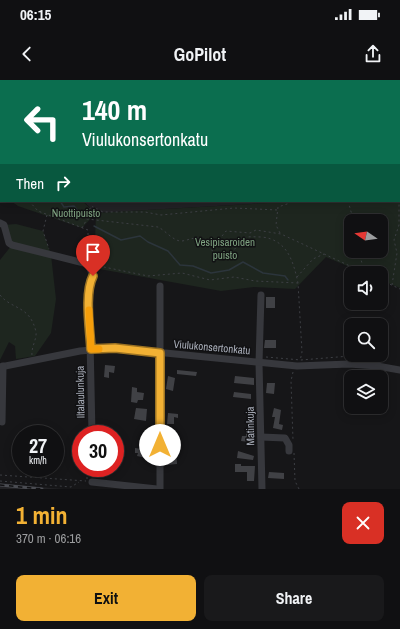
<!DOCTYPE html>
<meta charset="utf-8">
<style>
body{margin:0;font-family:"Archivo Narrow",sans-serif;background:#19191b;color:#f1f3f6;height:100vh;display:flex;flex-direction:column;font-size:15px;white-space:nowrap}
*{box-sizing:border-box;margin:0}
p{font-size:13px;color:#9c9d9f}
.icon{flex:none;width:22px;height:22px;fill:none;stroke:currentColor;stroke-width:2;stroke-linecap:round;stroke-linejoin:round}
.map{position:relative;height:409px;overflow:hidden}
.panel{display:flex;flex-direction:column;background:#101012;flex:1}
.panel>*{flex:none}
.guide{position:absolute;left:0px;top:0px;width:400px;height:122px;box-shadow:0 2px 10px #0003,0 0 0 1px #303032;background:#0b6e4f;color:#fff;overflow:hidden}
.needle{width:26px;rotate:283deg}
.buttons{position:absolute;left:344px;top:134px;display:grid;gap:8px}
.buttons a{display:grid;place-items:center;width:44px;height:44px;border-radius:8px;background:#101012;box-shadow:0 2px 10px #0003,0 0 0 1px #303032;font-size:20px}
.speed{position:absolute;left:12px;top:345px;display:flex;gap:8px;font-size:20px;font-weight:700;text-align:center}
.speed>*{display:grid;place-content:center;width:52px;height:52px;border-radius:50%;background:#101012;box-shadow:0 2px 10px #0003,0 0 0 1px #303032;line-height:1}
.speed small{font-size:10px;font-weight:400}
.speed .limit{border:6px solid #d22;background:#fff;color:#111}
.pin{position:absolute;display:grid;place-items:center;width:34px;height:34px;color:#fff;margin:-41px -17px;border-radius:50% 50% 50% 0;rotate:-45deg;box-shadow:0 0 4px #0007}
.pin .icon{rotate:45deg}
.me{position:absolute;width:44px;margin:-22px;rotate:0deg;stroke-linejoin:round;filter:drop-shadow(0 0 3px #0008)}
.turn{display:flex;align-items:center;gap:14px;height:84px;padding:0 16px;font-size:18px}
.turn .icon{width:52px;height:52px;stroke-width:2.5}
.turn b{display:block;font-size:28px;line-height:34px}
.then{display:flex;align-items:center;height:38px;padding:0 16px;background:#0003;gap:8px;font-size:15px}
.round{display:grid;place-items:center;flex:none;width:42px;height:42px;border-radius:8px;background:#19191b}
.head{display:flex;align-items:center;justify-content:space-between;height:68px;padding:0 16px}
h1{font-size:24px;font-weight:800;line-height:30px;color:#f2b134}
.button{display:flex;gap:8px;margin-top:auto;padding:8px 16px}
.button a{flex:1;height:46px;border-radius:8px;background:#f2b134;color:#111;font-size:16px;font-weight:800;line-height:46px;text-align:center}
.button a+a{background:#19191b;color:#f1f3f6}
.status{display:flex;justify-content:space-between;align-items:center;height:28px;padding:0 20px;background:#101012;direction:ltr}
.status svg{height:11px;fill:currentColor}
header{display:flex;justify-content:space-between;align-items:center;height:52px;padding:0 16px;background:#101012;font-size:18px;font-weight:800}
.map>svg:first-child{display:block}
.built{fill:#222225}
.green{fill:#1e261f;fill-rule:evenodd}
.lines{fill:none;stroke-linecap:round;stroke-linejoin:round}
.stream{stroke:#2c353c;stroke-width:1.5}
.building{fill:#404145}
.path{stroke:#3d3f44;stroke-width:1;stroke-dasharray:2 3;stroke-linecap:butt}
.minor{stroke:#37383d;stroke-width:7}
.rail-casing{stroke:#4a4c52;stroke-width:3}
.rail{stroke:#111113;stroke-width:1.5;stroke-dasharray:4.5;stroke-linecap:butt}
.route-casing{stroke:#9d7322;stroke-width:10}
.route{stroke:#f2b134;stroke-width:7}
.slow{stroke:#f59e0b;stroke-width:7}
.labels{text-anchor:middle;stroke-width:3;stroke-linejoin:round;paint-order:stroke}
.park-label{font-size:11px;fill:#7fa381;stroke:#111113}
.street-label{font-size:11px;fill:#a8adb8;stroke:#111113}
</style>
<div class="status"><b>06:15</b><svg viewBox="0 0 49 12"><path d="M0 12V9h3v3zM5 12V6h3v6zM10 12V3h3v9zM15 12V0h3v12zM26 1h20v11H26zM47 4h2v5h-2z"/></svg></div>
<header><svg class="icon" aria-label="back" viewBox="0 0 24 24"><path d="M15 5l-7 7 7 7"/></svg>GoPilot<svg class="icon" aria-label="share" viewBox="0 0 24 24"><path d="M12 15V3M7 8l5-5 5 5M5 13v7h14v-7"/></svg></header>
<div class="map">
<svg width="400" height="409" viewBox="0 0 400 409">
<rect width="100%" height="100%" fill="#161618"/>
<!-- built -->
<g class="built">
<path d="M0 0H281V1H1V67Z"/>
<path d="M83 121H287V122L96 133Z"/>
<path d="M0 403 51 408 65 409H0Z"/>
</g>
<!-- green -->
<g class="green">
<path d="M281 0H400V208L381 200V193H364L326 177 295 209 254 207 221 211 94 188 96 133 82 148 18 126 11 121H82L96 133 286 122 287 121H399V1ZM351 141H381V171H351Z"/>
<path d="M16 144 43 151 51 175 56 219 51 253 35 276 16 279 15 266 9 262 0 280V180L12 165 4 145Z"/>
</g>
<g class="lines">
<!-- stream -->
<g class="stream">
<path d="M0 80 1 81"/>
<path d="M60 121 64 127 74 126 82 136"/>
<path d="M94 146 121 160 140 156 148 162 168 171 180 185 193 186 211 193 229 190 243 182 263 193 285 196 288 200"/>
</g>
</g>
<!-- building -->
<g class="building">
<rect x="266" y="217" width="9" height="11"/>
<path d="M265 260H276V268H264Z"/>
<path d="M105 285 115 286 114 293 109 292V298L104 297Z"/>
<path d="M177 290 197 292 196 296 177 294Z"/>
<path d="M168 296 175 298 173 311 166 309Z"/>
<path d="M235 296 254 298V305L234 303Z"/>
<path d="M267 303H275L274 314 266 313Z"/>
<path d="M132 307 137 308V312L144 313 143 320H138L137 323 131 322Z"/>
<path d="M234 312 251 314V319L233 317Z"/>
<path d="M136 328 147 329 146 341 134 339Z"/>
<path d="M274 328 281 330 279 344 283 345 282 350 273 348 275 337H272Z"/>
<path d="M168 333 178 334V338L174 337V344H167Z"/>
<path d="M246 353 254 354 253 360H250V362L241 361 242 356H246Z"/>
<path d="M165 367H176L177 384 166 385 168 373H166Z"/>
<path d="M135 368 148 370 147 378 137 376 138 373H135Z"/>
<path d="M238 371 254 376 253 380 237 378Z"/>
<path d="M235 384H241V386H255L254 401H247V392H235Z"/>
<path d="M269 392 284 393V399L268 398Z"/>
</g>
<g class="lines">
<!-- path -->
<g class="path">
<path d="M285 0V1"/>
<path d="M311 0 312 1"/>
<path d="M352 0 356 1"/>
<path d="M349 1 350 0"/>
<path d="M381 1V0"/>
<path d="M0 96 1 95"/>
<path d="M0 116 1 115"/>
<path d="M29 121 38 131 88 150V178"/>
<path d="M348 121 352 135 356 141"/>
<path d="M47 135 43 151 49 169"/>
<path d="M86 139 91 126 103 132H145L161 135 234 128 278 130"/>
<path d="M82 148 87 139 158 147C165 150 174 162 182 161 189 160 194 157 201 158 211 166 213 178 228 178L243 158C249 156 255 157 262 157 287 160 293 180 298 203"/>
<path d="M280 153 276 145 278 127 290 123V121"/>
<path d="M222 156 226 151 250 153 256 150 281 154 365 193"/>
<path d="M94 185 148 196 182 193 210 200 234 197 255 201 298 203 302 272 300 281"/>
<path d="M365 192 361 180 366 171"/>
<path d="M297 197 313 179 324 174"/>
<path d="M381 200 400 209"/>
<path d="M392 205 397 173 394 160 399 145V118"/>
<path d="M0 215C12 230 30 225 36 252 37 259 31 267 32 276"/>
<path d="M266 277 301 280 350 276 376 280"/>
<path d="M293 292 291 301 293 360"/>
<path d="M294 373 295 401 299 409"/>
<path d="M0 395 86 401"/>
<path d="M87 399V393"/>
<path d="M0 401 71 407 79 402"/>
</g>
<!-- minor -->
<g class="minor">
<path d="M30 0V1"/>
<path d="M42 0V1"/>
<path d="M89 0V1"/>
<path d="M100 0V1"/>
<path d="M256 0 257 1"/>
<path d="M0 33 1 31"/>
<path d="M0 106 1 105"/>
<path d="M0 143 4 145 9 163 12 165 88 184 93 196 89 204V213L92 354"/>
<path d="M261 215 259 283 262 409"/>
<path d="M0 287 80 271 115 268 297 286 349 284 377 286 400 290"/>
<path d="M2 342 3 286"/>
<path d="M261 357 285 358 289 365V371"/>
<path d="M92 388V390"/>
<path d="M92 402 157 409"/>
<path d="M160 409V206"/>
</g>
<defs>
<path id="rail" d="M0 405 42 409"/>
</defs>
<!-- rail casing -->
<use href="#rail" class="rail-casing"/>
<!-- rail -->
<use href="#rail" class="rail"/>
</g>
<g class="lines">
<defs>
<path id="route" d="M93 196C84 214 90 249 91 269L115 268 160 273V365"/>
</defs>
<!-- route casing -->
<use href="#route" class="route-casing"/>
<!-- route -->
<use href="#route" class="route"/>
<!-- slow -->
<path class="slow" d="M89 230 91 269H99"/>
</g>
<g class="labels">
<!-- park labels -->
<g class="park-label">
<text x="76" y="137">Nuottipuisto</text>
<text x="225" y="166">Vesipisaroiden<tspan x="225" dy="13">puisto</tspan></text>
</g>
<!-- street labels -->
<g class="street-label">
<text transform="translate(212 267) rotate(5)" y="4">Viulukonsertonkatu</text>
<text transform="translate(80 312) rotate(-91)" y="4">Iltalaulunkuja</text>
<text transform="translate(250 346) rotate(-91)" y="4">Matinkuja</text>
</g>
</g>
</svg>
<div class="buttons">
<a><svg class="needle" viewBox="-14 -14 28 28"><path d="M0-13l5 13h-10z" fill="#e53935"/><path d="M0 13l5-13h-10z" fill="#9c9d9f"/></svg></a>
<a><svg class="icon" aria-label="sound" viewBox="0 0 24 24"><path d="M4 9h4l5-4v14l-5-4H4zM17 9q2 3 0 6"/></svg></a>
<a><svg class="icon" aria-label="search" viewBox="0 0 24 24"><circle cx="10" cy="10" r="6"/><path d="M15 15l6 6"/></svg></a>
<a><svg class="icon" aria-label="layers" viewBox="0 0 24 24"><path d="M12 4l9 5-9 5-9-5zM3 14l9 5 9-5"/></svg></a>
</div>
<div class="speed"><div>27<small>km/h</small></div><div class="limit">30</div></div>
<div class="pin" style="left:93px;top:196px;background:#d93025"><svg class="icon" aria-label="arrive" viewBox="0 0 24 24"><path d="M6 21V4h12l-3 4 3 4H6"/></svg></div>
<svg class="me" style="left:160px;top:365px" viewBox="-20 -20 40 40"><circle r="19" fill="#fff"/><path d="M0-13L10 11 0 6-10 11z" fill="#f2b134"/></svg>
<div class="guide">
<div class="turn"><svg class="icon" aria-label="left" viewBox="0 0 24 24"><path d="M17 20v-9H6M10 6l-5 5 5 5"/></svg><div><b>140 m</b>Viulukonsertonkatu</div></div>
<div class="then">Then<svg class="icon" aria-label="right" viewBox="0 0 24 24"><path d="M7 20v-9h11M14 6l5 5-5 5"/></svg></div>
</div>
</div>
<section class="panel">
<div class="head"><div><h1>1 min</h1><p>370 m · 06:16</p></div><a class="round" style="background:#d93025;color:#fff"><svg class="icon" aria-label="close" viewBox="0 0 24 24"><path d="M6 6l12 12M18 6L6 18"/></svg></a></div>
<div class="button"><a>Exit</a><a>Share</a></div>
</section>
